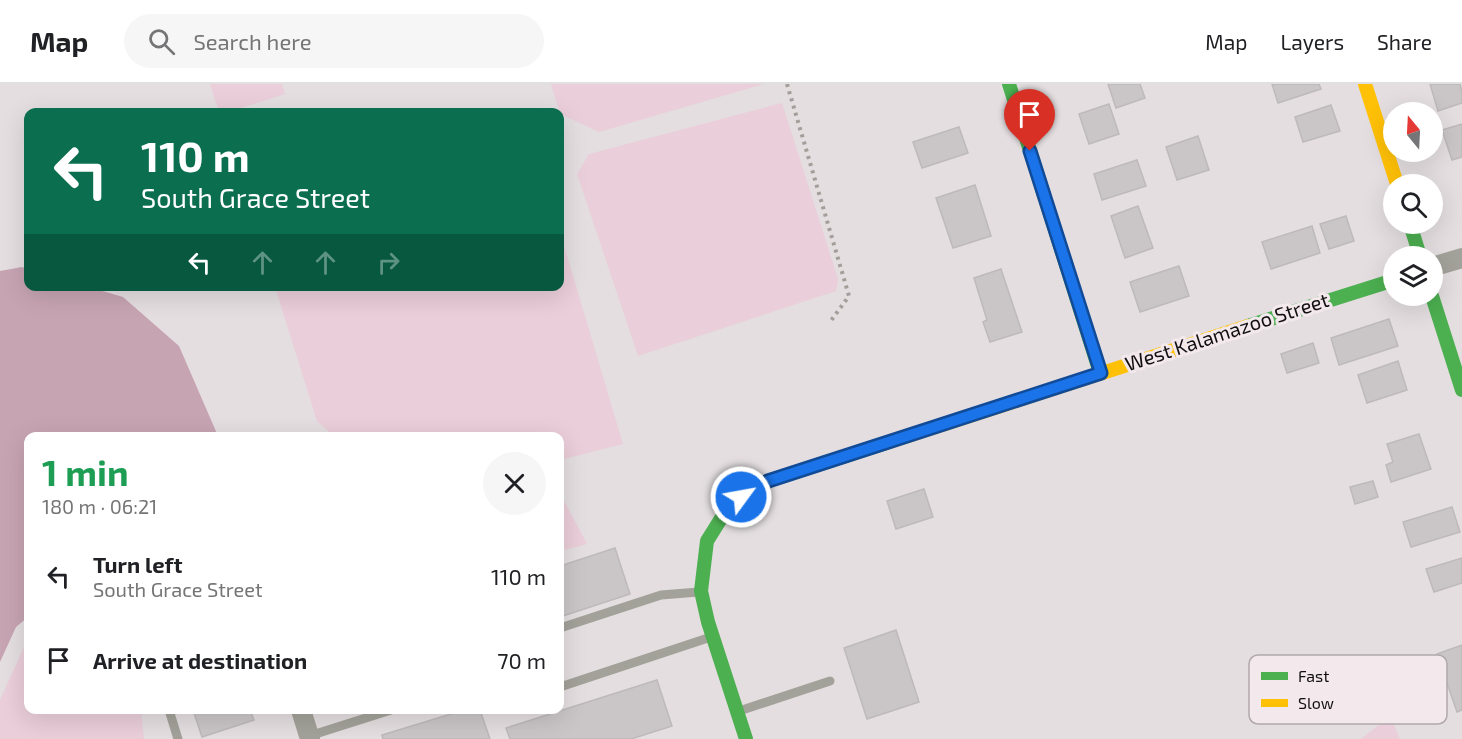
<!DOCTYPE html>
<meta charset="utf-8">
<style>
body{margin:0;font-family:"Exo 2",sans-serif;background:#f6f6f6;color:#202124;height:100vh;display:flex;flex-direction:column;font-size:22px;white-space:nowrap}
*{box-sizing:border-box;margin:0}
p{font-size:20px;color:#757577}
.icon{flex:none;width:33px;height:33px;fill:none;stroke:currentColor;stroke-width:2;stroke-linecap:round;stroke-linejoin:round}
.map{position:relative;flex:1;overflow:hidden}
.side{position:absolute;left:24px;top:348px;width:540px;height:282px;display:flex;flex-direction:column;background:#fff;border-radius:12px;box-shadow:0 6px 24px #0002}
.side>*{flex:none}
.hud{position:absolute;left:24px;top:24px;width:540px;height:183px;border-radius:12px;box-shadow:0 6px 24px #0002;background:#0b6e4f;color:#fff;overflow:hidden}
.needle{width:39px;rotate:342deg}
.controls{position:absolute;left:1383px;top:18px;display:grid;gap:12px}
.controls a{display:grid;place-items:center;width:60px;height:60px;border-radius:50%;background:#fff;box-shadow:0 6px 24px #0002;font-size:30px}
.pin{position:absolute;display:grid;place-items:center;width:51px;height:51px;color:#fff;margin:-62px -26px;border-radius:50% 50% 50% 0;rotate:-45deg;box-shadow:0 0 6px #0007}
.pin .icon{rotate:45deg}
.me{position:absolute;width:66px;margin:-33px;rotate:58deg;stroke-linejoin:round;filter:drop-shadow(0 0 4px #0008)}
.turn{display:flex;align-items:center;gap:21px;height:126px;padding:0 18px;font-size:27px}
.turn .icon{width:78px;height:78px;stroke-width:2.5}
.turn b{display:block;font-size:42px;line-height:51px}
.lanes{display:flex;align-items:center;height:57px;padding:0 18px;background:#0003;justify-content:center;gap:30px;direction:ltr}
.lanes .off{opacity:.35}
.round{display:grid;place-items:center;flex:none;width:63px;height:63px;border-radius:32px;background:#f6f6f6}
.overview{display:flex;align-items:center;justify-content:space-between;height:102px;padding:0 18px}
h1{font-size:36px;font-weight:700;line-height:45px;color:#1e9e55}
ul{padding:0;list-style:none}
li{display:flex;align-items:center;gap:18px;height:84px;padding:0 18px}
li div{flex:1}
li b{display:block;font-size:22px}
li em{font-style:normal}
header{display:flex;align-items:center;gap:36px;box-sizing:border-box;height:84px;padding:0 30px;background:#fff;border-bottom:2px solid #e0e0e0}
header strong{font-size:28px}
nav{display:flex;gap:33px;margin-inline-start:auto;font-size:21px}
.search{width:420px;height:54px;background:#f6f6f6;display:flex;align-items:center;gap:15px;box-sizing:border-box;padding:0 21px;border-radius:33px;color:#757577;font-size:22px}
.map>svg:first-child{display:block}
.green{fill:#eaced9}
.water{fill:#c7a4b2}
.building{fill:#cac5c7;stroke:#beb9bb;stroke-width:1.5}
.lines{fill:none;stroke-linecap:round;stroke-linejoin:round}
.path{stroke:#a29f9b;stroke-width:4;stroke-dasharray:3 4.5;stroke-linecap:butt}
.lane{stroke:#a3a29a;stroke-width:9}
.street{stroke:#a3a29a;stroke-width:20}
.fast{stroke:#4caf50;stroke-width:14}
.slow{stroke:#ffc107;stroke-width:14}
.route-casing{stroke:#114b97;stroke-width:15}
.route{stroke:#1a73e8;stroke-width:10}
.labels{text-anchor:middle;stroke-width:6;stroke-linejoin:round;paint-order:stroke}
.street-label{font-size:20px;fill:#120f10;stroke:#f3e9ed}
.key{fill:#f3e9ed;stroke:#b0a8ab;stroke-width:1.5}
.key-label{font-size:16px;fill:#120f10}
</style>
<header>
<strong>Map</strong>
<div class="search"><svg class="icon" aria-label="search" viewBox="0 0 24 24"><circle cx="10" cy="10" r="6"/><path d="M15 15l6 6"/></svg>Search here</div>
<nav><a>Map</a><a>Layers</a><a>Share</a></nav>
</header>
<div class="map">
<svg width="1462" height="655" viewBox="0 0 1462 655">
<rect width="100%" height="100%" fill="#e4dee0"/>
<!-- green -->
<g class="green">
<path d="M210 0H282L285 10 228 28H219Z"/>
<path d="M551 0H764L599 48 560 30Z"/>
<path d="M782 19 838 195 836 207 638 272 577 90 589 70Z"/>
<path d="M560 148 623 360 560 376V352H334L317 337 275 203 560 202Z"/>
<path d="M560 409 587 460 560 467Z"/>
<path d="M28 554V626H141L144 655H0V616Z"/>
<path d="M1390 632 1400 655H1361Z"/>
</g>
<!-- water -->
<path class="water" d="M22 183 28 185V202L89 203 123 213 179 262 218 352H28V533L16 543 0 578V187Z"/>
<!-- building -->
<g class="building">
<path d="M1108 0H1140L1145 14 1116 24Z"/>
<path d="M1272 0H1319L1321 5 1278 19Z"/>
<path d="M1430 0H1460L1462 8V19L1438 27Z"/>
<path d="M1109 20 1119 50 1089 60 1079 30Z"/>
<path d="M1331 21 1340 47 1303 58 1295 33Z"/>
<path d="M1462 40V73L1452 76 1442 46Z"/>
<path d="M959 43 968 69 922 84 913 58Z"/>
<path d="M1198 52 1209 86 1177 96 1166 63Z"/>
<path d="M1137 76 1146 102 1102 116 1094 90Z"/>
<path d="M975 101 991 152 953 164 936 114Z"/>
<path d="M1138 122 1153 164 1125 174 1111 132Z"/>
<path d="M1346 132 1354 157 1329 165 1320 140Z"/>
<path d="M1312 142 1320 169 1271 185 1262 158Z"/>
<path d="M1179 182 1189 212 1140 228 1130 198Z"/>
<path d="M1001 185 1022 248 990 258 983 238 987 236 974 194Z"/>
<path d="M1389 235 1398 262 1339 281 1331 254Z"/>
<path d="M1313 259 1319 279 1287 289 1281 270Z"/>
<path d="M1398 277 1407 306 1367 319 1358 291Z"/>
<path d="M1419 350 1431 385 1391 398 1386 381 1393 378 1387 360Z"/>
<path d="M1373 397 1378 413 1355 420 1350 403Z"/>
<path d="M924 405 933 433 896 445 887 417Z"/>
<path d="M1452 423 1460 448 1411 463 1403 438Z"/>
<path d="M615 464 630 510 560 533V482Z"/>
<path d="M1462 474V499L1434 508 1426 485Z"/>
<path d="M896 546 919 618 867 635 844 564Z"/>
<path d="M1462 561V626L1457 628 1437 570Z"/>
<path d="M657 596 672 642 631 655H510L506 644Z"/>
<path d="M193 626H250L254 636 202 653Z"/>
<path d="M464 626H480L490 655H383L382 651Z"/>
</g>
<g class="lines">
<!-- path -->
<path class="path" d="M787 0 849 212 830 238"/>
<!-- lane -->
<g class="lane">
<path d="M560 544 661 511 699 508"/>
<path d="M560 603 711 553"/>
<path d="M169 626 178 655"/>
<path d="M739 627 830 597"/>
<path d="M309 652 391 626"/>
</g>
<!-- street -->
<g class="street">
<path d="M1432 183 1462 174"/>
<path d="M301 626 310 655"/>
</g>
<!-- fast -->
<g class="fast">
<path d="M1009 0 1100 289"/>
<path d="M1410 140 1420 172"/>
<path d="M1432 212 1462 306"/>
<path d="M1248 242 1394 196"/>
<path d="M746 655 708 538 701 507 707 457 722 433 741 413 768 397 892 357"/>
</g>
<!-- slow -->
<g class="slow">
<path d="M1365 0 1397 100"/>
<path d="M892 357 1248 242"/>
</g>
</g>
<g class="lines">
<defs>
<path id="route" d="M741 413 768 397 1101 289 1030 67"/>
</defs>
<!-- route casing -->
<use href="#route" class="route-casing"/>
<!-- route -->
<use href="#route" class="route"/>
</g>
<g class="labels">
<!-- street labels -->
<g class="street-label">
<text transform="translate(1227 248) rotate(-18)" y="7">West Kalamazoo Street</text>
</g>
</g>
<!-- legend -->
<rect x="1249" y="571" width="198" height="69" rx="9" class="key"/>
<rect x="1261" y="588" width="27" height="8" fill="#4caf50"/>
<rect x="1261" y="615" width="27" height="8" fill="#ffc107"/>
<g class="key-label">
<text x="1298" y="598">Fast</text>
<text x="1298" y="625">Slow</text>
</g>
</svg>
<div class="controls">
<a><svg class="needle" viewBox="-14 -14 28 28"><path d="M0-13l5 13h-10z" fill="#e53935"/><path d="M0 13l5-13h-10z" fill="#757577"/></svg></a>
<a><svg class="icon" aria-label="search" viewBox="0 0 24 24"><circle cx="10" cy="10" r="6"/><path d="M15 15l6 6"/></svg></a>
<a><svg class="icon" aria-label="layers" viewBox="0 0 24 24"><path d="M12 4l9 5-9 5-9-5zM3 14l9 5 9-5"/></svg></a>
</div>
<div class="pin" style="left:1030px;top:67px;background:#d93025"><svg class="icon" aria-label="arrive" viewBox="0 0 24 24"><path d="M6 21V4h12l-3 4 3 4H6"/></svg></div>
<svg class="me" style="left:741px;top:413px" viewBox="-20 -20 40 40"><circle r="17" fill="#1a73e8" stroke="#fff" stroke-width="3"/><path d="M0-11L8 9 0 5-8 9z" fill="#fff"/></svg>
<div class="hud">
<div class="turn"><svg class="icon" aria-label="left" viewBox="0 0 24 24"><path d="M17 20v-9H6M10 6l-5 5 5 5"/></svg><div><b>110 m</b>South Grace Street</div></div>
<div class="lanes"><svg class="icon" aria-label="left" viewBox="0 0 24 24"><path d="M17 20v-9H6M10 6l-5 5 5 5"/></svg><svg class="icon off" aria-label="ahead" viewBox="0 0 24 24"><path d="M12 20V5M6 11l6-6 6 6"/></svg><svg class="icon off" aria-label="ahead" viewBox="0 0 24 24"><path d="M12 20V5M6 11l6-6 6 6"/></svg><svg class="icon off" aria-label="right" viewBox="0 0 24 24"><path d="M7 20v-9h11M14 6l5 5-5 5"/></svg></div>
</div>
<section class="side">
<div class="overview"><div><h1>1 min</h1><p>180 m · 06:21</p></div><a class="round"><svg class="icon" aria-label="close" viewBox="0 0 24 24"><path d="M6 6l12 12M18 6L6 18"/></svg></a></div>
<ul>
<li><svg class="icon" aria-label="left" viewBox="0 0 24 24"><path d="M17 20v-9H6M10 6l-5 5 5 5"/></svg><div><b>Turn left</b><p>South Grace Street</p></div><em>110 m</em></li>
<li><svg class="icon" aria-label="arrive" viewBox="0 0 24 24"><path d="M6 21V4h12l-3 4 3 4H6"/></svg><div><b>Arrive at destination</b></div><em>70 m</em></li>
</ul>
</section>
</div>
